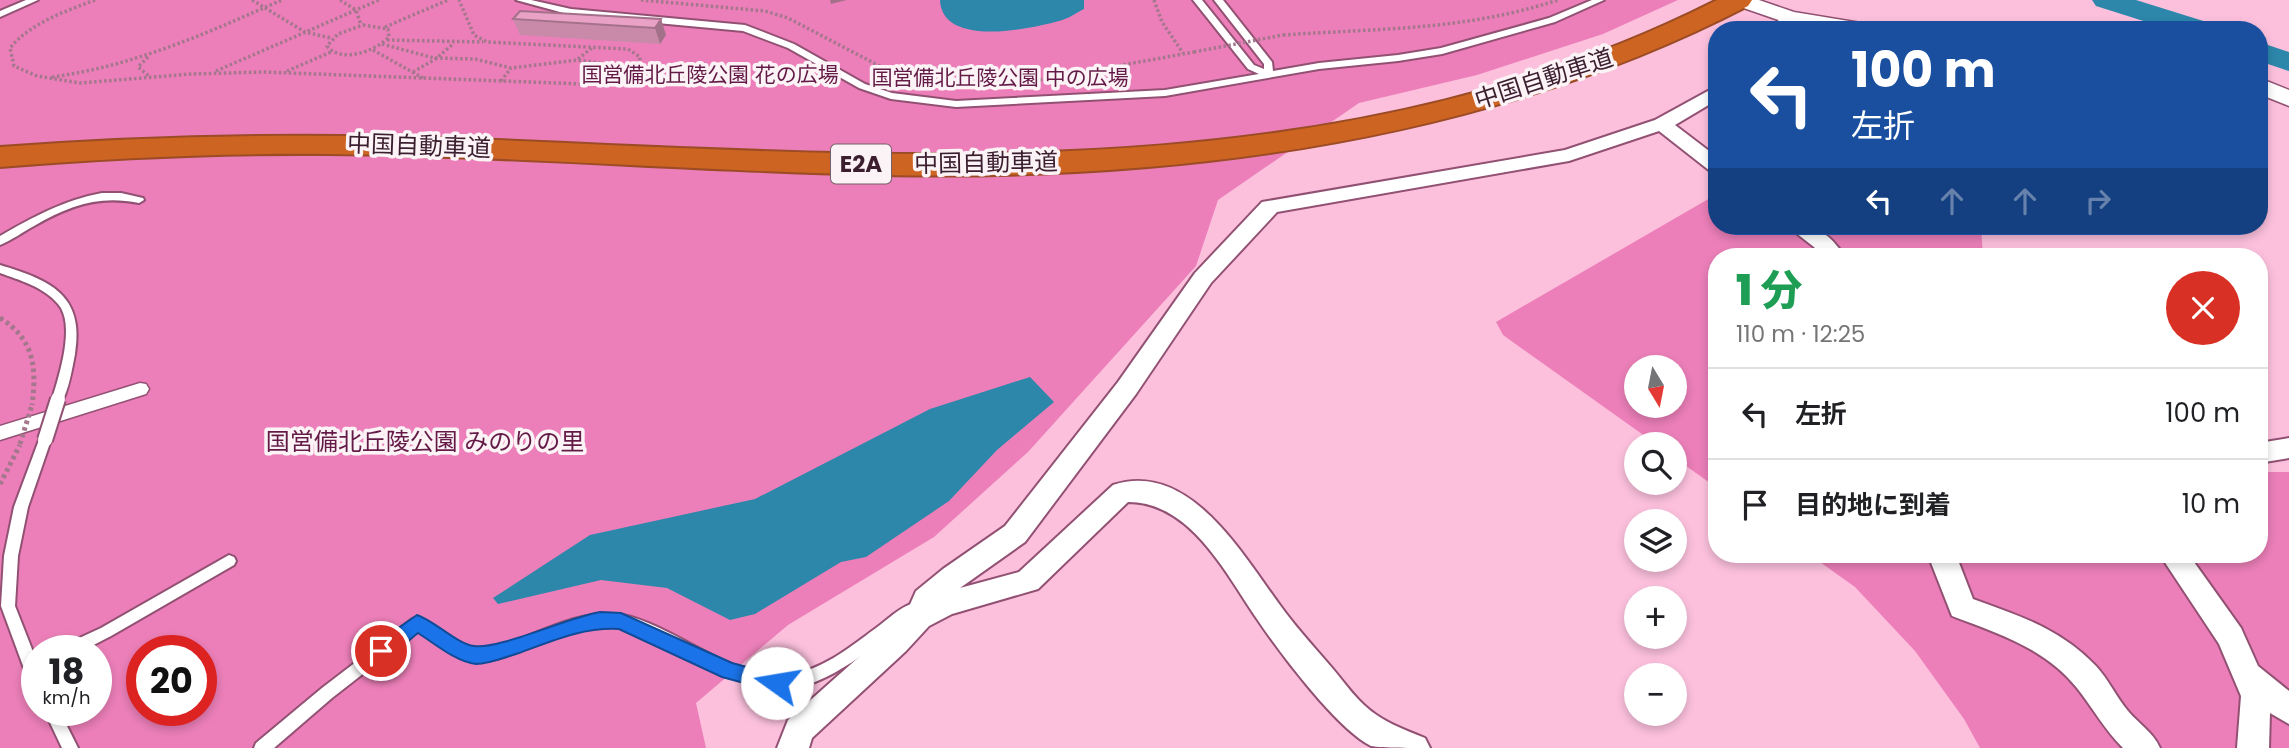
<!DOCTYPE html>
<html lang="ja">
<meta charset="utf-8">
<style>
body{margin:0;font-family:Poppins,"Noto Sans JP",sans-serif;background:#f6f6f6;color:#202124;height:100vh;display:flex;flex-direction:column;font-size:26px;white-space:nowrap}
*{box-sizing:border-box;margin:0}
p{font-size:23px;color:#757577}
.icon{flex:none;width:38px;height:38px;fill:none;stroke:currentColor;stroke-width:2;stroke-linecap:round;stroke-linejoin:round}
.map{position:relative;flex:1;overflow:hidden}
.panel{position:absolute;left:1708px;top:248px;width:560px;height:315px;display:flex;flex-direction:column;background:#fff;border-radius:28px;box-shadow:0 4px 10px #0003}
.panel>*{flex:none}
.guide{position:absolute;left:1708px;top:21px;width:560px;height:214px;border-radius:28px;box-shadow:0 4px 10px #0003;background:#1a4fa0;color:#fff;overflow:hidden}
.needle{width:46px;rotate:170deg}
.buttons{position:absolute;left:1624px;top:355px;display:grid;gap:14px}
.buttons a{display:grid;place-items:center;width:63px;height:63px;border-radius:50%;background:#fff;box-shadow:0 4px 10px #0003;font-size:35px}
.speed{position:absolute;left:21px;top:635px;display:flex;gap:14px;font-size:35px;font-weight:700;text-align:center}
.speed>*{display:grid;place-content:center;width:91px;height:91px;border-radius:50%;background:#fff;box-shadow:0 4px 10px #0003;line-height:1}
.speed small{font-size:18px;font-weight:400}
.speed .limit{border:10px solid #d22;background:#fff;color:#111}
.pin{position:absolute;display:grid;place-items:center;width:60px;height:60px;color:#fff;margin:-30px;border:4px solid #fff;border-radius:50%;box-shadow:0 2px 7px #0007}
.me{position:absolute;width:77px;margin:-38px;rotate:283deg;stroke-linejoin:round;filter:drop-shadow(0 0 5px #0008)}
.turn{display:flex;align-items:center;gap:24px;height:147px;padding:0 28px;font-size:32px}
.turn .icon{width:91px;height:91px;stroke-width:2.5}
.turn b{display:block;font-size:49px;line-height:60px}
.lanes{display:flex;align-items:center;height:66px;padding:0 28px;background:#0003;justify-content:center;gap:35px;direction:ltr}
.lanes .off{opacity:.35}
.round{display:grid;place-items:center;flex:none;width:74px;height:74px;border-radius:37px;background:#f6f6f6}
.head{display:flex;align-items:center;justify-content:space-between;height:119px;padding:0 28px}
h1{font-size:42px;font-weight:800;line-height:52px;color:#1e9e55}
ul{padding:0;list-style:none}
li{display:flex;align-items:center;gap:21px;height:91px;padding:0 28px;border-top:2px solid #e0e0e0}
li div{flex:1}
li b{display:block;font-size:26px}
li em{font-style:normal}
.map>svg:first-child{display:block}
.green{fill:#ec7fb9;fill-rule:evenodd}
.water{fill:#2c87aa}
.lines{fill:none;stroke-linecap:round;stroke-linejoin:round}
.river{fill:#2c87aa;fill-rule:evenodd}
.service-casing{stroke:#925173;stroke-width:4}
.pedestrian-casing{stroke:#925173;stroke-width:3}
.minor-casing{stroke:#925173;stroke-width:4}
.tertiary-casing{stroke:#925173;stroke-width:3}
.motorway-casing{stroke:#9b4c26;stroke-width:4}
.path-far1{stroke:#a4778d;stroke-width:3.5;stroke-dasharray:2.5 2.5;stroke-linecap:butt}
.path{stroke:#a4778d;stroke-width:5;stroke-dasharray:3.5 3.5;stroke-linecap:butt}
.service{fill:#fff;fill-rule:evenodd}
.pedestrian{fill:#fff;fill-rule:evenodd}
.minor{fill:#fff;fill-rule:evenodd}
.tertiary{fill:#fff;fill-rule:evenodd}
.motorway{fill:#ce6421;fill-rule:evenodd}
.service-bridge-casing{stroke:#925173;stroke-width:18;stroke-linecap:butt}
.path-bridge-far1{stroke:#a4778d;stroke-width:3.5;stroke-dasharray:2.5 2.5;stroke-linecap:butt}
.path-bridge{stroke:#a4778d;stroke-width:5;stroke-dasharray:3.5 3.5;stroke-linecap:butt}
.service-bridge{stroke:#fff;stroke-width:14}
.wall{fill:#c98aaa}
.shaded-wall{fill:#a4718b}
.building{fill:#eaa1c6;stroke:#a4718b;stroke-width:2}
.route{fill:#1a73e8;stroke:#114b97;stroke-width:2}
.labels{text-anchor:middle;stroke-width:7;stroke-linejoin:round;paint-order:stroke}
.far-park-label{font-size:21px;fill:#641a46;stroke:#fbf3f6}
.shield{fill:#fbf3f6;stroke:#755f6a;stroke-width:2}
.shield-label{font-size:23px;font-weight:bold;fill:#3b1f2e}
.street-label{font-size:24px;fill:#3b1f2e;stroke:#fbf3f6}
.park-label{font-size:24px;fill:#641a46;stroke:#fbf3f6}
</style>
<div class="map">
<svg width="2289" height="748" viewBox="0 0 2289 748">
<rect width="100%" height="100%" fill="#fcc0dd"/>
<!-- green -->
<g class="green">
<path d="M0 0H1678L1603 34 1477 75 1359 103 1218 200 1196 266 1028 452 934 537 788 625 696 703 706 748H0ZM37 651H96V710H37ZM142 651H201V710H142Z"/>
<path d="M1717 194V226H1981L1983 257H1717V488L1675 458V444H1656L1503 335 1496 322ZM1636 368H1675V406H1636Z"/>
<path d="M2259 472H2289V748H1980L1964 719 1915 651 1855 587 1810 555H2259Z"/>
</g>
<!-- water -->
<g class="water">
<path d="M940 0H1084V9C1076 13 1068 19 1059 21 1030 29 942 48 940 0Z"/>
<path d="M1030 377 1054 402 997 450 949 501 866 557 841 562 755 614 730 620 667 588 601 580 498 604 493 598 590 535 755 499 930 409Z"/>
</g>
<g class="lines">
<!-- river -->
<g class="river">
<path d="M2092 0H2136L2213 24 2218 30H2172L2096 6Z"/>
<path d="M2259 42 2289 52V71L2259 61Z"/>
</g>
<defs>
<g id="service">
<path d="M26 0H38L0 17V11Z"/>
<path d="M516 0H531L571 9 745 25 794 44 865 84 892 93 956 101 1165 90 1259 74 1248 69 1193 0H1202L1254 65 1264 69V64L1214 0H1223L1272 62 1273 71 1319 63 1398 55 1441 48 1549 18 1592 0H1604L1555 22 1442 54 1398 61 1319 69 1165 96 956 107 891 99 859 88 788 48 743 31 571 15Z"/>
<path d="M102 193H121L143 198 144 200 139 203C98 195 69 206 34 226 23 232 12 240 0 245V236C33 217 64 200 102 193Z"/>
<path d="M0 265C50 280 85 295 75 354 72 370 69 388 62 402L58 404 52 399C59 376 76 324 58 304 44 287 19 280 0 273Z"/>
<path d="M45 435 50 437 51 440 28 507 18 556 15 606 37 662V689L32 687 29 682 1 606 4 556 14 507 39 440 40 437Z"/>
<path d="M229 555 234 557 236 561 234 565 111 636 82 651H60L62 646 101 628Z"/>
<path d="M911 604 916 606 918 610 916 614C876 643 831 688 779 690 770 690 761 686 753 684 732 678 713 670 694 660 671 649 647 632 622 627 585 621 548 642 515 653 501 658 488 663 473 661 453 657 435 642 418 631L332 698 274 748H254L256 743 322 688 412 619 417 617C437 624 452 644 473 648 490 651 509 643 525 637 555 625 590 609 623 615 677 626 736 684 792 674 825 669 854 644 880 625 890 617 900 608 911 604Z"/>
<path d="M44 710H59L78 748H62Z"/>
</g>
<path id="pedestrian" d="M140 383 146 384 149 389 146 394 0 440V426Z"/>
<g id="minor">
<path d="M1790 13 1799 18 1789 30H1770L1784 14Z"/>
<path d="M1717 86V100L1675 125 1717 157V173L1710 171 1659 131 1569 161 1277 212 1211 283 1136 394 1025 542 960 588 1019 572 1113 485C1192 459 1246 561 1285 612 1300 632 1317 650 1333 669 1343 681 1353 695 1364 705 1382 722 1403 729 1425 738L1430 748C1416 748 1382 748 1371 746 1337 729 1280 653 1257 619 1226 574 1191 502 1128 502L1038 589 952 614 929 626 906 651 812 738 809 748H777L788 720 886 633 908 609 916 591 943 569 1005 526 1118 382 1195 273 1262 202 1565 150 1655 120Z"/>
<path d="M1787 226C1816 225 1829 232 1845 257H1822L1814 247Z"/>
<path d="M2289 438V458L2259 463V443Z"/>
<path d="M1928 555H1956L1973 599C2020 616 2061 629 2096 666 2109 680 2116 697 2128 711 2139 724 2153 732 2160 748H2123C2104 729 2093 708 2077 688 2045 648 1997 633 1952 616Z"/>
<path d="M2160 555H2189L2241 628 2258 666 2289 691V724L2270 713 2269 748H2237L2241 696 2219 644Z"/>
</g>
<g id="tertiary">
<path d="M1728 0H1759L1794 12 1873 25 1876 30H1823L1790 24 1732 4Z"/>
<path d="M2259 78 2289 90V106L2259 94Z"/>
</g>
<path id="motorway" d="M1717 0H1752L1748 6C1483 143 1176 181 882 175 698 171 514 156 329 154 219 153 110 158 0 167V147C149 136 297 133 446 138 871 154 1323 200 1717 0Z"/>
</defs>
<!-- service casing -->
<use href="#service" class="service-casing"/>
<!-- pedestrian casing -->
<use href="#pedestrian" class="pedestrian-casing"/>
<!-- minor casing -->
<use href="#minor" class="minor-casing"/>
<!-- tertiary casing -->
<use href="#tertiary" class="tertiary-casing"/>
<!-- motorway casing -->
<use href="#motorway" class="motorway-casing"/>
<!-- path-far1 -->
<g class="path-far1">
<path d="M95 0C64 12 32 22 10 48L14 66 37 76 80 83 191 74 263 72 610 85 629 79 640 69V57L628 49 487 42 474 35 459 0"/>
<path d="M252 0 305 32 331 38"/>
<path d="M340 0 356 10 361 25"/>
<path d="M641 0 765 11 788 18 891 72 928 82 1040 80 1194 52"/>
<path d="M1154 0 1162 22 1183 53"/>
<path d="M363 25 388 29 389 37C375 51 342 64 327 46L338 34Z"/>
<path d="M385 27 448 0"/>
<path d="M1283 35C1381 28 1463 31 1558 0"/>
<path d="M387 40 483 42"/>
<path d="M382 44 434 58 475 59 511 68 578 60 640 69"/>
<path d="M373 50 423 78"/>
<path d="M148 57 138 67 149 76"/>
<path d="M578 59 593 47"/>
<path d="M216 71 379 0"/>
<path d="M287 71 331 52"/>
<path d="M413 72 437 58 454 43"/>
<path d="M52 77C134 66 207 33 282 0"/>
<path d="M501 81 511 68"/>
<path d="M0 318 3 320"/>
</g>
<!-- path -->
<g class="path">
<path d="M0 318C34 339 37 367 32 405"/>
<path d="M0 484 20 445"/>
</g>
<!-- service -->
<use href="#service" class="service"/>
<!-- pedestrian -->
<use href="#pedestrian" class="pedestrian"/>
<!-- minor -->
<use href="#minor" class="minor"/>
<!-- tertiary -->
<use href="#tertiary" class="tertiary"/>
<!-- motorway -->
<use href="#motorway" class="motorway"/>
<defs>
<path id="service-bridge" d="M45 440 58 399"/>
</defs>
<!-- service-bridge casing -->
<use href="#service-bridge" class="service-bridge-casing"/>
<!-- path-bridge-far1 -->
<path class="path-bridge-far1" d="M1194 52 1283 35"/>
<!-- path-bridge -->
<path class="path-bridge" d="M20 444 32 405"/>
<!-- service-bridge -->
<use href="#service-bridge" class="service-bridge"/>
</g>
<!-- wall -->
<path class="wall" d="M513 19H661L666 35 660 44 520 35Z"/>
<!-- shaded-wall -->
<g class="shaded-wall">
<path d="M830 0H847L831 4Z"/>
<path d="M661 19 666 35 660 44 655 28Z"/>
</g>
<!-- building -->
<path class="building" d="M520 11 661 19 655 28 513 19Z"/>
<!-- route -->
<path class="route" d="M600 612 621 613 732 663 784 677 787 683 784 689 777 692 722 677 619 629C583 627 552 641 519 653 506 657 489 664 476 664 456 662 434 643 418 633 406 642 389 662 374 657L371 651 374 645 417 615C435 621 457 644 474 646 498 650 569 617 600 612Z"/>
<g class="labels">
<!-- far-park labels -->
<g class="far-park-label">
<text x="710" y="82">国営備北丘陵公園 花の広場</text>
<text x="1000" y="85">国営備北丘陵公園 中の広場</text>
</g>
<!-- shield labels -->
<rect class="shield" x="831" y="144.5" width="60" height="39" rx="5"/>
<g class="shield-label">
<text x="861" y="172">E2A</text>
</g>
<!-- street labels -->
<g class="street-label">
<text transform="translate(1544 79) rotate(-18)" y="8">中国自動車道</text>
<text transform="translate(419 146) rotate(2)" y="8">中国自動車道</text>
<text transform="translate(986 163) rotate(-1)" y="8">中国自動車道</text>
</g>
<!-- park labels -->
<g class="park-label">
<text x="425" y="450">国営備北丘陵公園 みのりの里</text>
</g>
</g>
</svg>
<div class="buttons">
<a><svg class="needle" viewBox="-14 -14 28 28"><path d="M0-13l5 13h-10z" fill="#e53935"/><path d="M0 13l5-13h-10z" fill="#757577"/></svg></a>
<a><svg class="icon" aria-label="search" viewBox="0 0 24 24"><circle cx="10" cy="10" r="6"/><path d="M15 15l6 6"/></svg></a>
<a><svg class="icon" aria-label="layers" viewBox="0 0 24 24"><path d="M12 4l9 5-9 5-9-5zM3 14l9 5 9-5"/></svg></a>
<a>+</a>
<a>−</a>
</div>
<div class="speed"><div>18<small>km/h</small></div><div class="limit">20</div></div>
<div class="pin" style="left:381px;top:651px;background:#d93025"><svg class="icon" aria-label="arrive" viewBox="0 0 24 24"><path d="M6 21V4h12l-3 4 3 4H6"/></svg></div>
<svg class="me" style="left:777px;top:683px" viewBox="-20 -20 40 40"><circle r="19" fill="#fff"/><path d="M0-13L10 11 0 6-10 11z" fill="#1a73e8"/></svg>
<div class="guide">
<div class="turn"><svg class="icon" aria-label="left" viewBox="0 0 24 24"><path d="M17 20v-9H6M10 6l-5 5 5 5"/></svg><div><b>100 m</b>左折</div></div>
<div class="lanes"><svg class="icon" aria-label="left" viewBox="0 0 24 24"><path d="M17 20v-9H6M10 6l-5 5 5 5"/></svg><svg class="icon off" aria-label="ahead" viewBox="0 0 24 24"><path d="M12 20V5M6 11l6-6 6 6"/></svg><svg class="icon off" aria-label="ahead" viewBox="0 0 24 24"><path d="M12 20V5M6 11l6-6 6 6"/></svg><svg class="icon off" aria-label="right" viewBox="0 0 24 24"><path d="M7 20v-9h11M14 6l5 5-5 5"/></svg></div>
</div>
<section class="panel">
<div class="head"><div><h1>1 分</h1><p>110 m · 12:25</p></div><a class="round" style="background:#d93025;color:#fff"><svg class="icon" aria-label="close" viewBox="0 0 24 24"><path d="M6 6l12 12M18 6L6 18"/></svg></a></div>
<ul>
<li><svg class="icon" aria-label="left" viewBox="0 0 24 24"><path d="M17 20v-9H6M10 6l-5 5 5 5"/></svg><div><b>左折</b></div><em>100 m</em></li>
<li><svg class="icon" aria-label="arrive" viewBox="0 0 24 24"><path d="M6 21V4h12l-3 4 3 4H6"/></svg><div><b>目的地に到着</b></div><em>10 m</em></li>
</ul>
</section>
</div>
